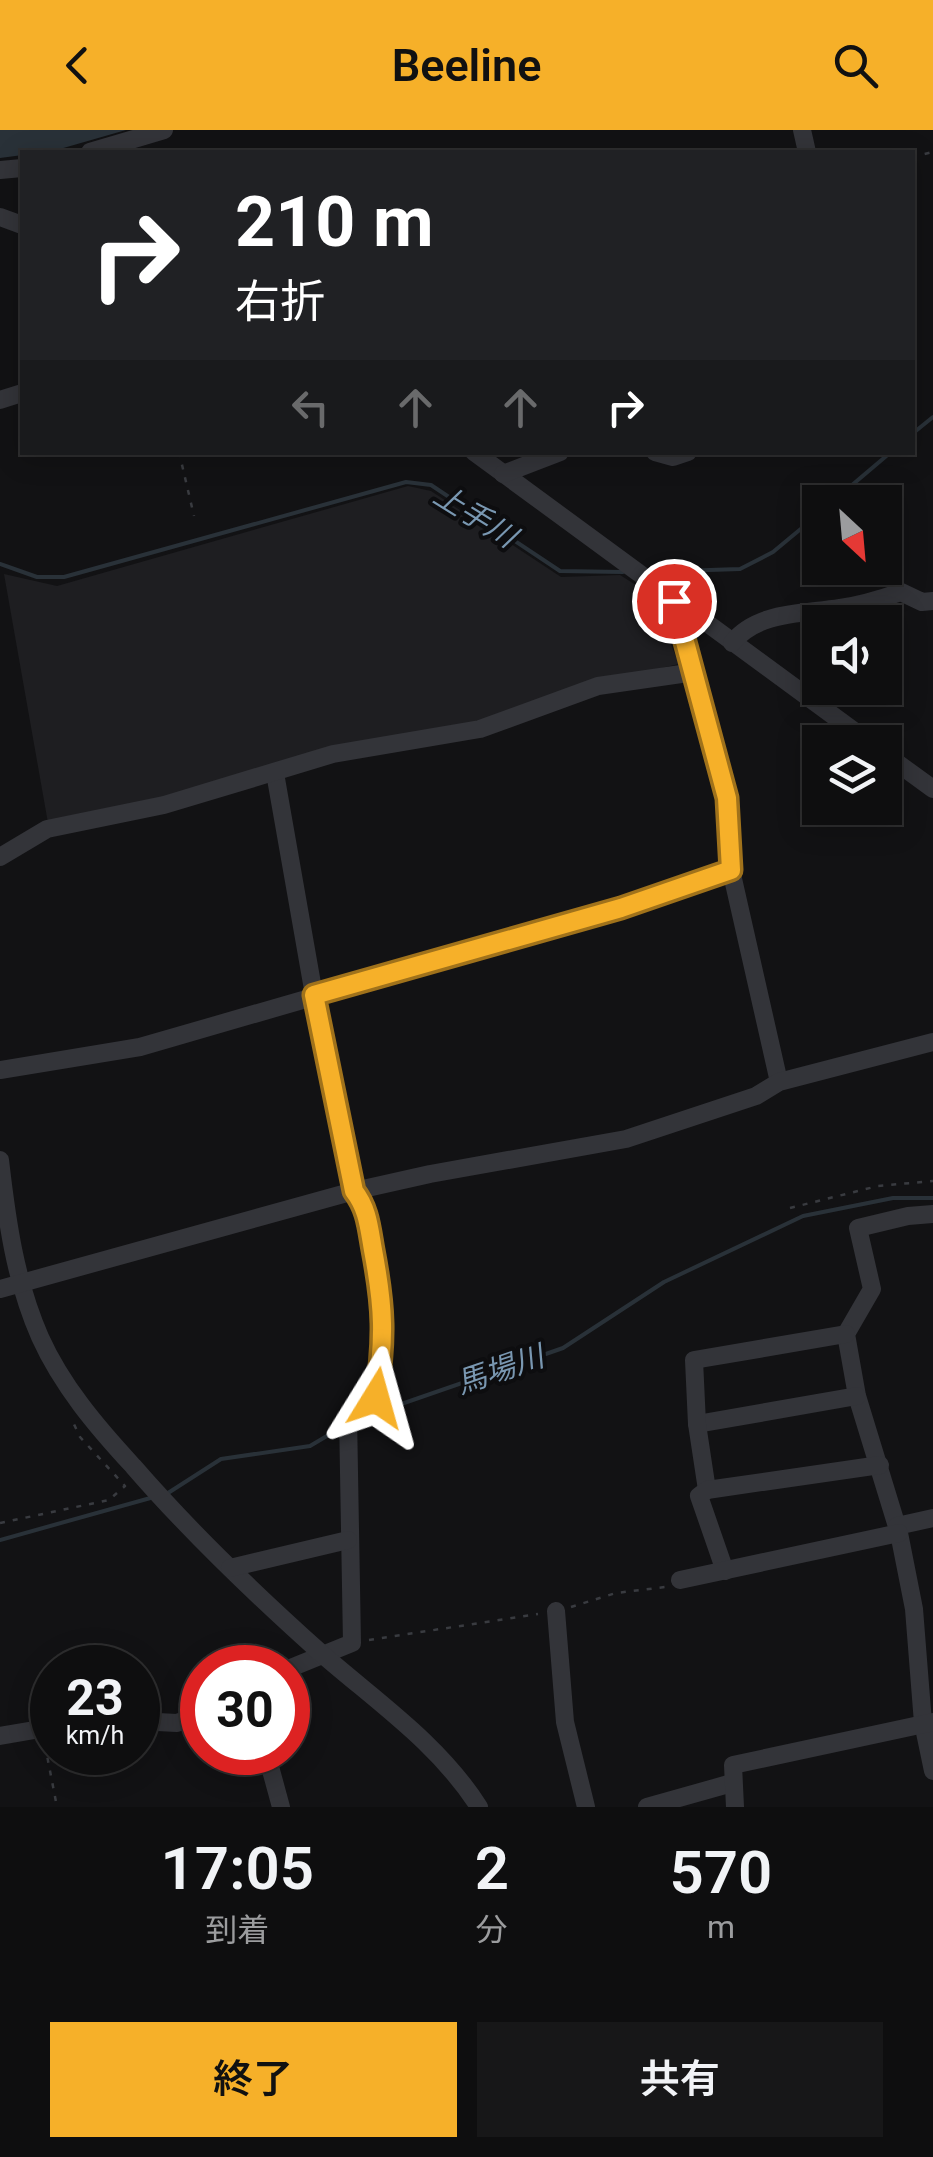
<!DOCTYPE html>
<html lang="ja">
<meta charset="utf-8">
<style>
body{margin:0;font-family:Roboto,"Noto Sans JP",sans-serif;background:#171718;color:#f1f3f6;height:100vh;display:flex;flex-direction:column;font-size:38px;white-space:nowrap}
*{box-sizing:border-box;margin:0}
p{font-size:32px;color:#9b9c9e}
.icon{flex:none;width:55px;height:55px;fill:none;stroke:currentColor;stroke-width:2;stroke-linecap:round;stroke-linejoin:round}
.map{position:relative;height:1677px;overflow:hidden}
.details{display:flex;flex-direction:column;background:#0e0e0f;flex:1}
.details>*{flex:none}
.top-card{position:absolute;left:20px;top:20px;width:895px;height:305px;border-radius:0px;box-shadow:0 5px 25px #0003,0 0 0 2px #2e2e2f;background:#202124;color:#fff;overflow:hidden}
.needle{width:65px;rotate:154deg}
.tools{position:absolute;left:802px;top:355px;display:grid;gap:20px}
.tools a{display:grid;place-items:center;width:100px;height:100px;border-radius:0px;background:#0e0e0f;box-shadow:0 5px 25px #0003,0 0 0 2px #2e2e2f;font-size:50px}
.speed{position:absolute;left:30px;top:1515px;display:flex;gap:20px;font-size:50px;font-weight:700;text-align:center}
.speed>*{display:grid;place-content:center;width:130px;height:130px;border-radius:50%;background:#0e0e0f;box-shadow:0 5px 25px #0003,0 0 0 2px #2e2e2f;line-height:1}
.speed small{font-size:25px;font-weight:400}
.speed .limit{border:15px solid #d22;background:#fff;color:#111}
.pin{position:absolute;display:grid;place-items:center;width:85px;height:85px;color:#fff;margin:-42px;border:5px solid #fff;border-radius:50%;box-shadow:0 2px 10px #0007}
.me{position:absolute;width:110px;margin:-55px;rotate:8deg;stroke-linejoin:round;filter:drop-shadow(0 0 8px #0008)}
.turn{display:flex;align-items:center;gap:35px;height:210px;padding:0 50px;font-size:45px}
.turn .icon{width:130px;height:130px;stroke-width:2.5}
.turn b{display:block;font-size:70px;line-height:85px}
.lanes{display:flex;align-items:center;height:95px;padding:0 50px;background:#0003;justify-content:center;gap:50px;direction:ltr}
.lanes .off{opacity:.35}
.eta{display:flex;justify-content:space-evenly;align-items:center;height:170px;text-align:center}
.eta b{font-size:60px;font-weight:600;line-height:70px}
.cta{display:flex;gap:20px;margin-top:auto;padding:20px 50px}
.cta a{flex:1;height:115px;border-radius:0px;background:#f6b029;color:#111;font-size:40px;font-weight:600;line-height:115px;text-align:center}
.cta a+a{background:#171718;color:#f1f3f6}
header{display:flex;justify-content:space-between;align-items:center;height:130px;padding:0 50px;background:#f6b029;color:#111;font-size:45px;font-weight:600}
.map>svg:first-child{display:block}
.built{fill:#1e1e21}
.water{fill:#293138}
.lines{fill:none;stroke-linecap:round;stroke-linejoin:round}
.stream{stroke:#293138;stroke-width:4}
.path{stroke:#393b40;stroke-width:2.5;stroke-dasharray:5 8;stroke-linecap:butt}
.minor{stroke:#333439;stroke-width:18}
.route-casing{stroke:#a0721b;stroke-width:25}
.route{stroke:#f6b029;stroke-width:18}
.labels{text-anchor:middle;stroke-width:8;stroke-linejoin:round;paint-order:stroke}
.water-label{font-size:30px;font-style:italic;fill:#7997b1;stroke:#0d0d0f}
</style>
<header><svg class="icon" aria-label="back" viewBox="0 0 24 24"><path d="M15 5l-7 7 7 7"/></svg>Beeline<svg class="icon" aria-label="search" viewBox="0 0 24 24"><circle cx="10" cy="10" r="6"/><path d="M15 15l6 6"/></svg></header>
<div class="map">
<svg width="933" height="1677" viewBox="0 0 933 1677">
<rect width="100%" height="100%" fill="#121214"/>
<!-- built -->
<path class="built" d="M408 356 431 361 561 447 620 445 650 464 679 534 590 554 476 593 159 671 48 693 4 444 57 456Z"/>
<!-- water -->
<path class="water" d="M0 0H126L53 21 0 28Z"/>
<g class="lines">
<!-- stream -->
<g class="stream">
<path d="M912 304 933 287"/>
<path d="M832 372 891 322"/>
<path d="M0 434 37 447H64L406 352 431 355 560 441 623 442"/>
<path d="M648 442 740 439 773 422 820 383"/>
<path d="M355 1290 563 1218 664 1152 803 1086 893 1068H933"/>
<path d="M168 1363 221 1329 310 1316 342 1297"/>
<path d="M0 1410 154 1367"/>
</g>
<!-- path -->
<g class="path">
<path d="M912 27 933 22"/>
<path d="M179 322 194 386"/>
<path d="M790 1078 878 1056 933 1051"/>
<path d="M0 1393 109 1370 125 1356 80 1307 72 1290"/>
<path d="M571 1477 616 1463 665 1457"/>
<path d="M369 1510 538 1484"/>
<path d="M45 1615 57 1677"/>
</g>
<!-- minor -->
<g class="minor">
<path d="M802 0 807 22"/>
<path d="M90 22 164 0"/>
<path d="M0 40 22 38"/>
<path d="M0 87 22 95"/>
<path d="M0 270 22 263"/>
<path d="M474 322 869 612"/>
<path d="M655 322 673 327 688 322"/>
<path d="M503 344 560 322"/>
<path d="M674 471 727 668 731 740 779 952"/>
<path d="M732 513C757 481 804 484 840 478 862 475 881 469 901 462L922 472 933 471"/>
<path d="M885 624 933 659"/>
<path d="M275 643 314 865 354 1061C368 1079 369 1098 373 1120 384 1178 385 1208 376 1267L354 1276 348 1285 352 1513 288 1539"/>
<path d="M0 727 47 699 164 675 333 624 480 599 598 556 695 542"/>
<path d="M0 940 140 917 621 778 731 740"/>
<path d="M0 1030C7 1091 15 1150 40 1207 62 1256 97 1297 133 1336 191 1403 256 1465 322 1524 377 1572 439 1614 479 1677"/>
<path d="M933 1084 908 1086 858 1098 872 1159 846 1204 857 1266 899 1403 914 1479 923 1593 933 1641"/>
<path d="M0 1159 354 1061 430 1044 626 1009 756 966 779 952 933 912"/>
<path d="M697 1294 857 1266"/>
<path d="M707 1360 697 1294 694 1230 846 1204"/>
<path d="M897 1396 933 1388"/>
<path d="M230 1438 348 1410"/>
<path d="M725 1441 699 1366 707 1360 880 1335"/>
<path d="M680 1450 899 1403"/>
<path d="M556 1481 565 1592 586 1677"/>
<path d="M138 1591 177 1593 202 1583"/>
<path d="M0 1606 52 1597"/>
<path d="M266 1622 281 1677"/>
<path d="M647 1677 732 1653"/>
<path d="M735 1677 733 1635 933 1592"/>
</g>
</g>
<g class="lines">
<defs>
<path id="route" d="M376 1268C385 1208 384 1178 373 1120 369 1098 368 1079 354 1061L314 865 621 778 731 740 727 668 674 471"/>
</defs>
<!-- route casing -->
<use href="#route" class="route-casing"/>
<!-- route -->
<use href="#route" class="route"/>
</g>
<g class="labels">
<!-- water labels -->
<g class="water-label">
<text transform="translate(475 386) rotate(32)" y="10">上手川</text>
<text transform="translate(500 1240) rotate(-19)" y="10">馬場川</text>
</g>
</g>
</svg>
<div class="tools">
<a><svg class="needle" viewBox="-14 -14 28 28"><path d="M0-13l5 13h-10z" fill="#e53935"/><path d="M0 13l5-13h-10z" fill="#9b9c9e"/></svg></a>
<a><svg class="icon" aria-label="sound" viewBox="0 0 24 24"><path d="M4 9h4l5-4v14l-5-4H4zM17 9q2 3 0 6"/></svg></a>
<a><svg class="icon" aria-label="layers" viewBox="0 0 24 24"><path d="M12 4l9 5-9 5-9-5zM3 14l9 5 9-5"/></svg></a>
</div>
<div class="speed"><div>23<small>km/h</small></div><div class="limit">30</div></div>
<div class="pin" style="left:674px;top:471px;background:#d93025"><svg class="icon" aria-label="arrive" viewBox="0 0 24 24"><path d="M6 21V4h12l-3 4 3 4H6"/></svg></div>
<svg class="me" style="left:376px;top:1268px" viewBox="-20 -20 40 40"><path d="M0-17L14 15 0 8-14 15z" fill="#f6b029" stroke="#fff" stroke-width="4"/></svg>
<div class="top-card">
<div class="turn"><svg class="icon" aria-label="right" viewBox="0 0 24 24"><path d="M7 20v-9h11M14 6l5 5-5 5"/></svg><div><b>210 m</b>右折</div></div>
<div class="lanes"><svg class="icon off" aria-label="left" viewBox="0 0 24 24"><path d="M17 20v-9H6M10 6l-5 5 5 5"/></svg><svg class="icon off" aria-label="ahead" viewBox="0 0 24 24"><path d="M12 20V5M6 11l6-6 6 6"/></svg><svg class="icon off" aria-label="ahead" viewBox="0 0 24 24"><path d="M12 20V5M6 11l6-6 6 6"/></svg><svg class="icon" aria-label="right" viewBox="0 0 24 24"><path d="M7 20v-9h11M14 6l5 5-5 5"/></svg></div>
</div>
</div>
<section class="details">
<div class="eta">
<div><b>17:05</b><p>到着</p></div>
<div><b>2</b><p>分</p></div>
<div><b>570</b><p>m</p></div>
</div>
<div class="cta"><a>終了</a><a>共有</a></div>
</section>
